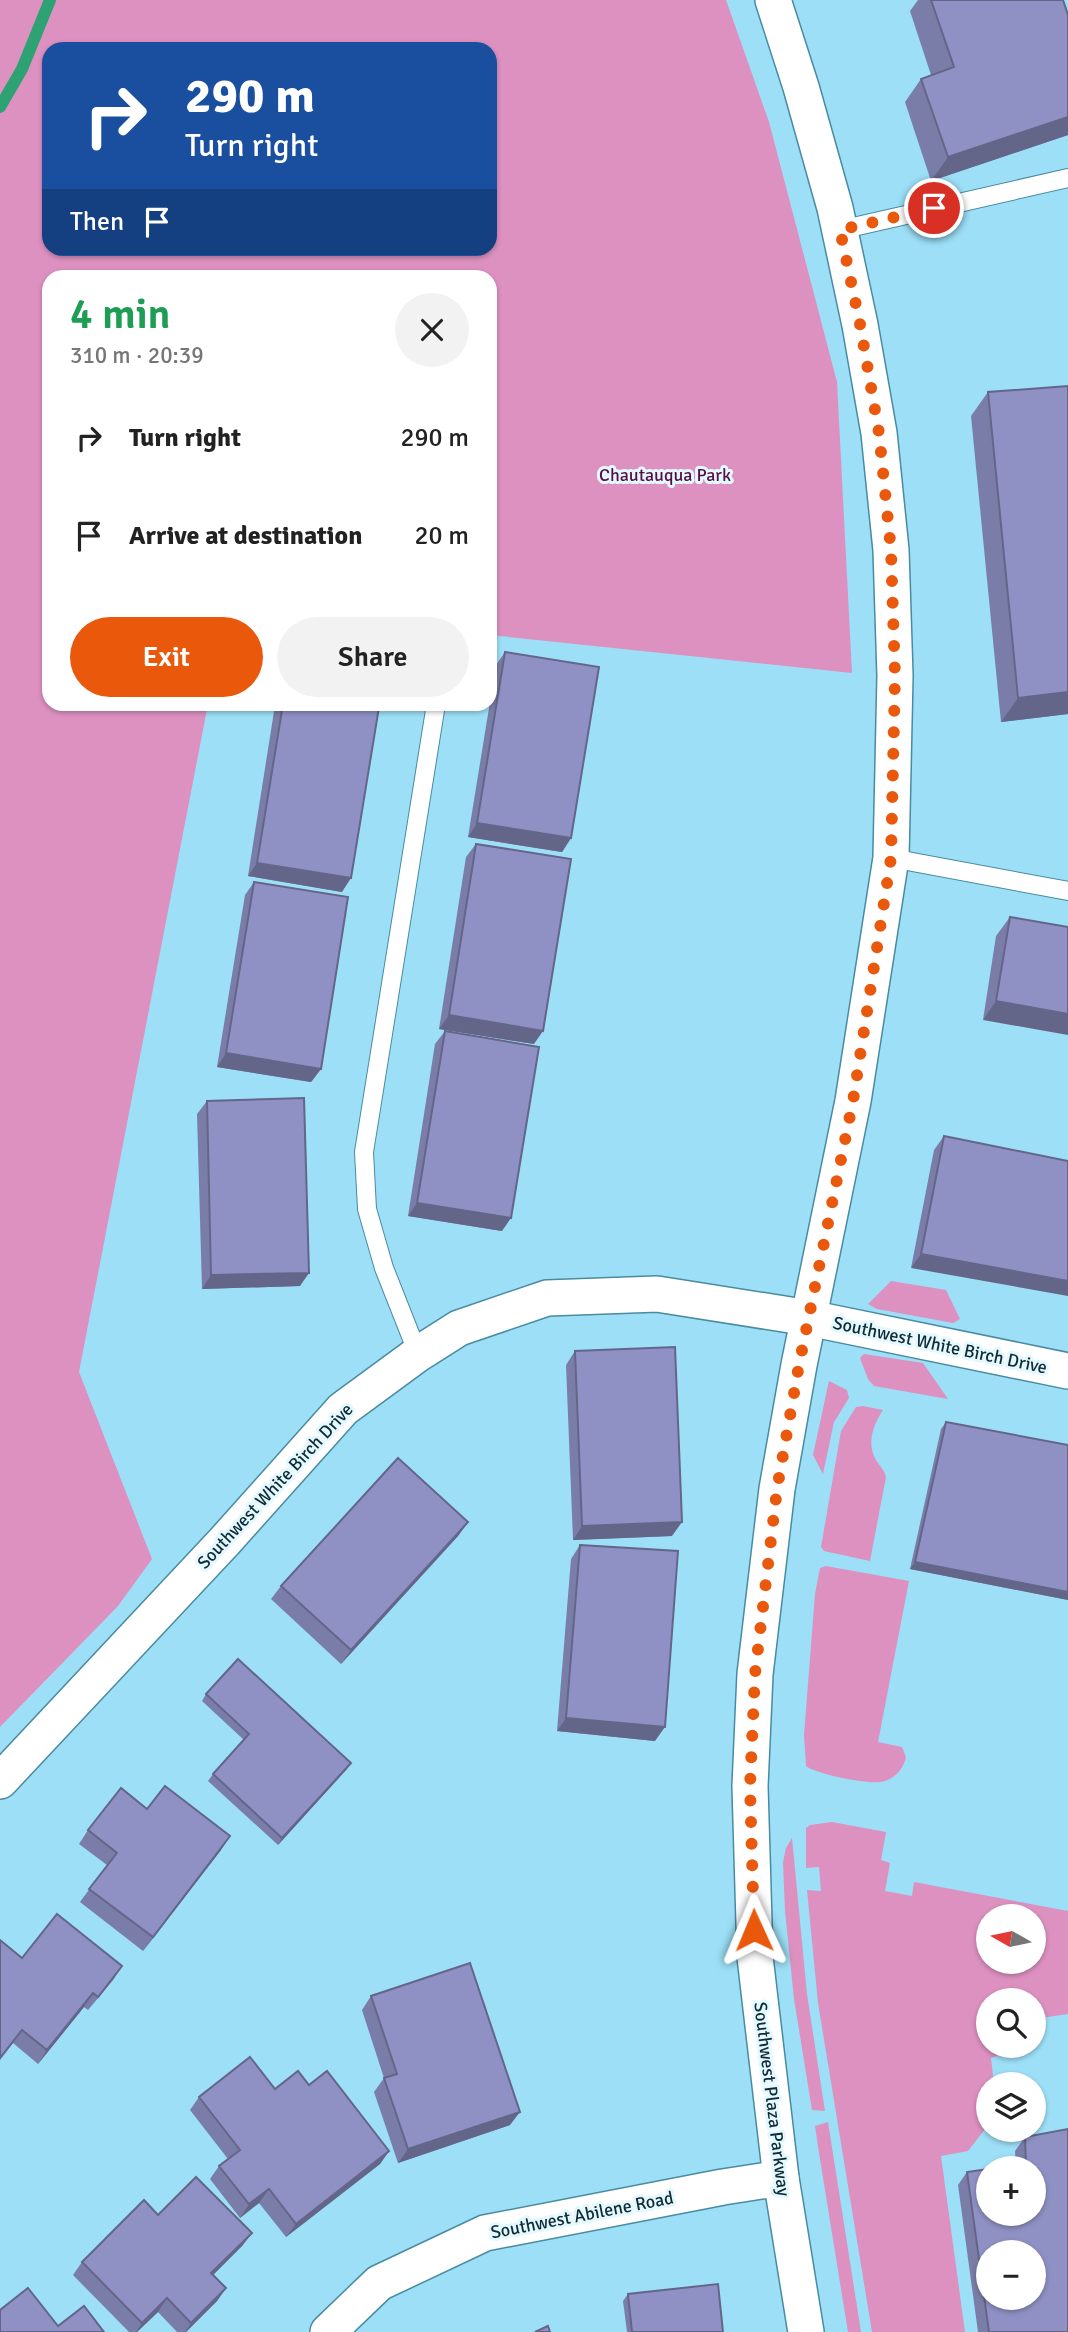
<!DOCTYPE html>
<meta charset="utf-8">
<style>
body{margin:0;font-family:Signika,sans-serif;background:#f2f2f2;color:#222;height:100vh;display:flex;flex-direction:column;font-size:26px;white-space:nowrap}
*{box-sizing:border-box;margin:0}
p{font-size:23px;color:#767676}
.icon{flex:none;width:38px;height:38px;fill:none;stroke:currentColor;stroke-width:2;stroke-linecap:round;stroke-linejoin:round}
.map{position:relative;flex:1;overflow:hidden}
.panel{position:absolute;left:42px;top:270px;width:455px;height:441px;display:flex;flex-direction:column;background:#fff;border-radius:21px;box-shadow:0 2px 5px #0004}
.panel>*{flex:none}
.top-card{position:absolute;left:42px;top:42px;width:455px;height:214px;border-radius:21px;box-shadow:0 2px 5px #0004;background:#1a4fa0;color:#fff;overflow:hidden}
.needle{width:46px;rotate:279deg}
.buttons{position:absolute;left:976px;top:1904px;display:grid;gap:14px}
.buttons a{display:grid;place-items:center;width:70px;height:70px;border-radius:50%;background:#fff;box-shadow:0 2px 5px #0004;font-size:35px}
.pin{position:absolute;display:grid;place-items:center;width:60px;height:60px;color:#fff;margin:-30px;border:4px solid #fff;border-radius:50%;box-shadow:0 2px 7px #0007}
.me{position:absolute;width:77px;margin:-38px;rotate:359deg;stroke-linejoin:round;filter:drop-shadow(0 0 5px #0008)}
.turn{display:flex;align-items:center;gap:24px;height:147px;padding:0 28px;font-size:32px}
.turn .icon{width:91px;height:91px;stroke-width:2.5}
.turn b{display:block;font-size:49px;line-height:60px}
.then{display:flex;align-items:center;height:66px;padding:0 28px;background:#0003;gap:14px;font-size:26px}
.round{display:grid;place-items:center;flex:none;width:74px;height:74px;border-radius:37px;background:#f2f2f2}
.head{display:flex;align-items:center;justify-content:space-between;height:119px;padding:0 28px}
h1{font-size:42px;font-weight:600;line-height:52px;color:#1e9e55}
.action{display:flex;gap:14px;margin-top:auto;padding:14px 28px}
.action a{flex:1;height:80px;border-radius:42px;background:#ea580c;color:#fff;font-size:28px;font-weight:600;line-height:80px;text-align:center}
.action a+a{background:#f2f2f2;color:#222}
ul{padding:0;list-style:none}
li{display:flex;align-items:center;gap:21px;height:98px;padding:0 28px}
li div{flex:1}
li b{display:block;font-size:26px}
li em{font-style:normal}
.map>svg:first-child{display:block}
.green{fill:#dd91c1;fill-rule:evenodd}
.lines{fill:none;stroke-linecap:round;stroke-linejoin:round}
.stream{stroke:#2fa273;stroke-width:12}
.service-casing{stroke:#498ba0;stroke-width:20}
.minor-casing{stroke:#498ba0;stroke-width:38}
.service{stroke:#fff;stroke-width:18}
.minor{stroke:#fff;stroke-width:35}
.wall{fill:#7b7da9}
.shaded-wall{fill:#646689}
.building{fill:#8f91c4;stroke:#646689;stroke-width:2;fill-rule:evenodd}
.route{stroke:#ea580c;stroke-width:12;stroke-dasharray:0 21.6}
.labels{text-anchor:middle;stroke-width:6;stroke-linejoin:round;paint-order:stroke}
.park-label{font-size:18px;fill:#590d45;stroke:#e4f8ff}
.street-label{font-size:18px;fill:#102b34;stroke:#e4f8ff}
</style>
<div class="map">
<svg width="1068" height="2332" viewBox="0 0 1068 2332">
<rect width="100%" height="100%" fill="#9cdff6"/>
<!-- green -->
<g class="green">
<path d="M0 0H726L769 122 837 382 852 673 490 635V276H49V704H208L79 1372 152 1559 118 1606 0 1727ZM490 49V248H49V49Z"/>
<path d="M891 1281 946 1290 960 1319 953 1323 877 1309 868 1304Z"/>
<path d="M864 1354 923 1363 948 1399 874 1386 868 1379 860 1358Z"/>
<path d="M829 1381 847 1390 849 1398 834 1422 823 1474 813 1455Z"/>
<path d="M863 1406 883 1410C875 1422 868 1438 873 1453 875 1462 884 1468 886 1477L870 1561 824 1551 821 1547 841 1431 856 1407Z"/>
<path d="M826 1566 909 1581 878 1742 902 1747 906 1757C903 1770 894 1780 880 1782 866 1784 816 1774 806 1766L804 1735 815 1594 820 1568Z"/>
<path d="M832 1822 886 1832 881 1860 890 1863 885 1891 912 1896 914 1882 1068 1911V2014L1034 2019V2000H989V2046H1004L1000 2055 991 2058 994 2084H989V2124L968 2151 941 2156 965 2332H872L818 2003 807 1890 821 1891 819 1867 806 1868V1828L810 1825ZM989 1916H1034V1962H989Z"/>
<path d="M792 1838 807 1994 825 2111 812 2110 794 1999 785 1911 783 1862 786 1848Z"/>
<path d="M828 2122 861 2332H848L819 2153 815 2126Z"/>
</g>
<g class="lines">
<!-- stream -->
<path class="stream" d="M0 107 22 69 50 0"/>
<defs>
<g id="service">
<path d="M840 230 1068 178"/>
<path d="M891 858 1068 891"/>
<path d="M418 1354 384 1268 367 1209 364 1152 436 704"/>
</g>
<g id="minor">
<path d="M773 0 801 87 835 208 860 325 879 433 891 550 895 676 891 858 853 1101 799 1365 777 1489 755 1674 750 1786 755 1957 781 2178 806 2332"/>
<path d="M0 1781 224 1542 343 1409 418 1354 459 1328 547 1298 657 1294 809 1318 1068 1371"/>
<path d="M328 2332 379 2283 485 2233 723 2187 781 2178"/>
</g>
</defs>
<!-- service casing -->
<use href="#service" class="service-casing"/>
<!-- minor casing -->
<use href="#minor" class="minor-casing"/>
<!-- service -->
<use href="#service" class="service"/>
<!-- minor -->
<use href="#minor" class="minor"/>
</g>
<!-- wall -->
<g class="wall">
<path d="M918 0H1063L1068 15V135L931 181 905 102 921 79 931 75 910 11Z"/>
<path d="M1068 386V714L1001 722 971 416 988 392Z"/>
<path d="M505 652 571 838 562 852 468 837 496 665Z"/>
<path d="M277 704H358L342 892 248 876 275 705Z"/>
<path d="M476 844 534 1044 439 1029 466 857Z"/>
<path d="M254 882 321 1069 311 1082 217 1067 245 895Z"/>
<path d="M1010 917 1068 927 983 1020 996 936Z"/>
<path d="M445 1031 502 1231 408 1216 435 1044Z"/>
<path d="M207 1101 300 1286 202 1289 197 1114Z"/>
<path d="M944 1136 1068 1161 911 1268 934 1150Z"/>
<path d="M575 1351 672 1536 573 1540 566 1365Z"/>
<path d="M946 1422 1068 1445V1600L910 1569 941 1429Z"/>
<path d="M468 1522 458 1536 341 1664 271 1599 281 1586Z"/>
<path d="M580 1545 655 1741 557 1731 571 1559Z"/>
<path d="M206 1694 351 1763 346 1770 278 1845 208 1781 213 1774 244 1740 202 1701Z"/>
<path d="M147 1809 221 1850 143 1951 80 1902 107 1865 79 1844 88 1830Z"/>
<path d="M0 1940 22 1958 122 1966 88 2010 84 2007 38 2064 13 2043 0 2060Z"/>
<path d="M371 1996 510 2125 398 2163 374 2092 384 2078 362 2010Z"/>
<path d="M309 2085 389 2151 380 2164 286 2237 259 2203 240 2218 210 2179 219 2166 228 2159 190 2110 199 2097Z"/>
<path d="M1025 2137 1068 2332H978L958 2185 967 2172 1016 2167 1015 2151Z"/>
<path d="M158 2215 252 2233 242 2246 213 2275 226 2288 217 2301 186 2332H177L158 2312 137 2332H129L73 2275 82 2262Z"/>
<path d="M628 2294 723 2332H627L623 2301Z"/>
</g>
<!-- shaded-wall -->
<g class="shaded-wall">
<path d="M1068 117V135L931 181 948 157Z"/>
<path d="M1068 692V714L1001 722 1018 698Z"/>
<path d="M477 823 571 838 562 852 468 837Z"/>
<path d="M257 863 351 878 342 892 248 876Z"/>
<path d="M996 1001 1068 1014V1035L983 1020Z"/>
<path d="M449 1015 543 1031 534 1044 439 1029Z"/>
<path d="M226 1053 321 1069 311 1082 217 1067Z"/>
<path d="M417 1203 511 1218 502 1231 408 1216Z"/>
<path d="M921 1254 1068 1281V1296L911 1268Z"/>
<path d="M309 1273 300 1286 202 1289 211 1275Z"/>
<path d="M468 1522 458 1536 341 1664 351 1650Z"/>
<path d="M682 1522 672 1536 573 1540 582 1526Z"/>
<path d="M915 1562 1068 1592V1600L910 1569Z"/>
<path d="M566 1718 665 1727 655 1741 557 1731Z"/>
<path d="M351 1763 346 1770 278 1845 282 1838Z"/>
<path d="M230 1836 221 1850 143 1951 153 1937Z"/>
<path d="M122 1966 113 1980 88 2010 98 1997Z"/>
<path d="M93 1993 84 2007 38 2064 47 2050Z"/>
<path d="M520 2112 510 2125 398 2163 408 2149Z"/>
<path d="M389 2151 380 2164 286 2237 296 2224Z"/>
<path d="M269 2189 259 2203 240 2218 249 2204Z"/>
<path d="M252 2233 242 2246 202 2286 211 2273Z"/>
<path d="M226 2288 217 2301 186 2332H185L191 2323Z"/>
<path d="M167 2298 158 2312 137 2332H136L142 2323Z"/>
</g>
<!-- building -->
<g class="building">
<path d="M931 0H1063L1068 15V117L948 157 921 79 954 67Z"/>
<path d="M1068 386V692L1018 698 988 392Z"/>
<path d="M505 652 599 667 571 838 477 823Z"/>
<path d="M283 704H358L379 707 351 878 257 863Z"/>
<path d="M476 844 571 859 543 1031 449 1015Z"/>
<path d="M254 882 348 897 321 1069 226 1053Z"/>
<path d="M1010 917 1068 927V1014L996 1001Z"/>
<path d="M445 1031 539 1047 511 1218 417 1203Z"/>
<path d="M304 1098 309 1273 211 1275 207 1101Z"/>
<path d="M944 1136 1068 1161V1281L921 1254Z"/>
<path d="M675 1347 682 1522 582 1526 575 1351Z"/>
<path d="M946 1422 1068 1445V1592L915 1562Z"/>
<path d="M398 1458 468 1522 351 1650 281 1586Z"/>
<path d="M580 1545 678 1551 665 1727 566 1718Z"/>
<path d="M238 1659 351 1763 282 1838 213 1774 249 1734 206 1694Z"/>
<path d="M165 1786 230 1836 153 1937 89 1889 117 1853 88 1830 121 1788 147 1809Z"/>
<path d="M57 1914 122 1966 98 1997 93 1993 47 2050 22 2030 0 2058V1940L22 1958Z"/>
<path d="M470 1963 520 2112 408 2149 384 2078 397 2074 371 1996Z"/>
<path d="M250 2057 275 2089 298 2071 309 2085 327 2071 389 2151 296 2224 269 2189 249 2204 219 2166 240 2150 199 2097Z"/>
<path d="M1068 2129V2332H989L967 2172 989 2169V2214H1034V2168H1001L1026 2166 1025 2137ZM989 2252H1034V2298H989Z"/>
<path d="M196 2177 252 2233 211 2273 226 2288 191 2323 167 2298 142 2323 82 2262 144 2200 158 2215Z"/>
<path d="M718 2284 723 2332H632L628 2294Z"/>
<path d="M28 2288 58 2326 84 2306 104 2332H0V2310Z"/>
<path d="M548 2326 550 2332H535Z"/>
</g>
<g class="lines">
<!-- route -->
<path class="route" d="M754 1930 750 1786 755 1674 777 1489 799 1365 853 1101 891 858 895 676 891 550 879 433 860 324 840 230 934 208"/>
</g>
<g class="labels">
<!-- park labels -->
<g class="park-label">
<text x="665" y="481">Chautauqua Park</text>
</g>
<!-- street labels -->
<g class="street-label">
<text transform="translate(940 1345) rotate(12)" y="6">Southwest White Birch Drive</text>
<text transform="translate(275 1486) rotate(-47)" y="6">Southwest White Birch Drive</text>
<text transform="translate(772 2099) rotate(83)" y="6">Southwest Plaza Parkway</text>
<text transform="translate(582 2215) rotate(-11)" y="6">Southwest Abilene Road</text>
</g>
</g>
</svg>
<div class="buttons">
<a><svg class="needle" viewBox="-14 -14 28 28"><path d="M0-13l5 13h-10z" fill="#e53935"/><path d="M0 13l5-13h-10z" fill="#767676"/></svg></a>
<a><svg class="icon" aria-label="search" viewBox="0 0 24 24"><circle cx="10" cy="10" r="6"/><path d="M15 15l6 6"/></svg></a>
<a><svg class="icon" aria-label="layers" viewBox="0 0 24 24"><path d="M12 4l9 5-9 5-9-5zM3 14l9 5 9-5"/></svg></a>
<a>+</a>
<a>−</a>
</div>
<div class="pin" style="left:934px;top:208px;background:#d93025"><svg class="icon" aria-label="arrive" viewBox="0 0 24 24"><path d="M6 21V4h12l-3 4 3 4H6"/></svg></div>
<svg class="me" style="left:754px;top:1930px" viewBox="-20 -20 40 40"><path d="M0-17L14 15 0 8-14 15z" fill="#ea580c" stroke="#fff" stroke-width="4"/></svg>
<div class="top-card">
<div class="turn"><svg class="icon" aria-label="right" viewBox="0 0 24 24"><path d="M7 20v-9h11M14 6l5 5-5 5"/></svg><div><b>290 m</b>Turn right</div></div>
<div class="then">Then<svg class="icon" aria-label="arrive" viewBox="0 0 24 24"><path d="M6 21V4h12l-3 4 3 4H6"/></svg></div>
</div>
<section class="panel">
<div class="head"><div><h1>4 min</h1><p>310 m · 20:39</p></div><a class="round"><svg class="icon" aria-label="close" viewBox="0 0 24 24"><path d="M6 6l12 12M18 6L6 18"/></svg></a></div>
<ul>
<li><svg class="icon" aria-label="right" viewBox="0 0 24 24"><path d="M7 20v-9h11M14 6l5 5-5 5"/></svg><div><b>Turn right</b></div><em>290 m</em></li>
<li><svg class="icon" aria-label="arrive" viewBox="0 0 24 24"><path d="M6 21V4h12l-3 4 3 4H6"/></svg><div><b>Arrive at destination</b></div><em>20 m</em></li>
</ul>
<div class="action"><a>Exit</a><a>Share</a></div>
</section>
</div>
